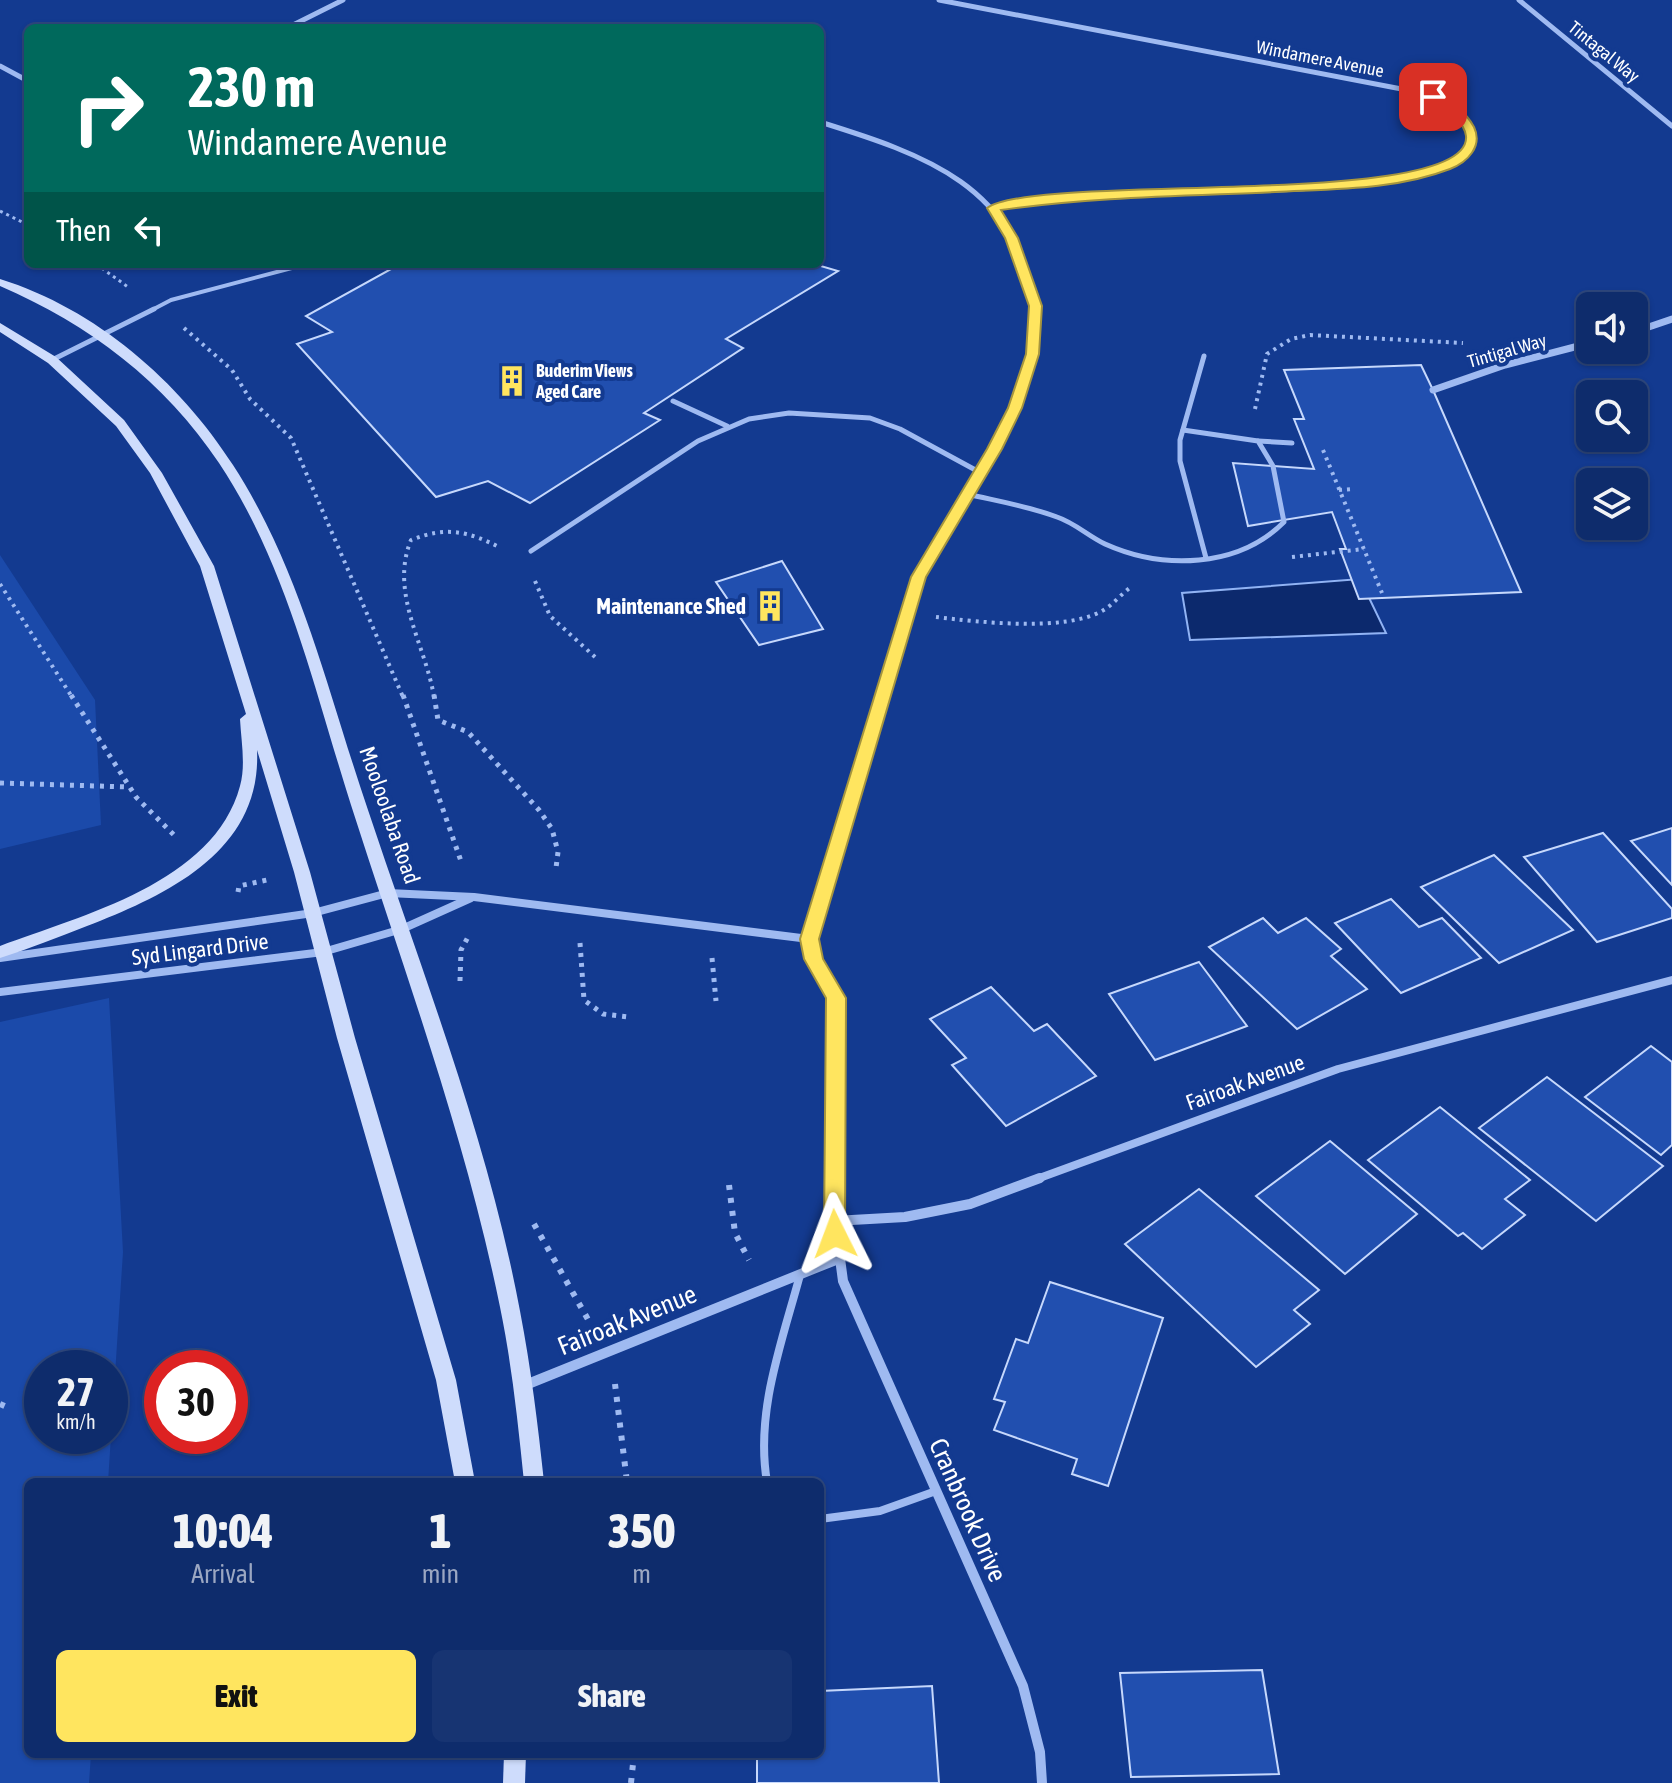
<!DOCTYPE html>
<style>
body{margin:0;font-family:"Asap Condensed",sans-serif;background:#173472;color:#f1f3f6;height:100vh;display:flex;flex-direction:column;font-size:30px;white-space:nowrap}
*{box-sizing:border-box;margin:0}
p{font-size:26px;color:#9ba7c2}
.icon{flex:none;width:44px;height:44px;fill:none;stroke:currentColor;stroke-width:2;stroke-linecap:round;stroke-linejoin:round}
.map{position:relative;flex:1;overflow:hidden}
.panel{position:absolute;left:24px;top:1478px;width:800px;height:280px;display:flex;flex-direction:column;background:#0e2c6c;border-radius:12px;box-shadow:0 2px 6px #0004,0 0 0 2px #2e487f}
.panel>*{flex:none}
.top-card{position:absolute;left:24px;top:24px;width:800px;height:244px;border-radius:12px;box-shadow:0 2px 6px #0004,0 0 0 2px #2e487f;background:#00695c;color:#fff;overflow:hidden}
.tools{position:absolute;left:1576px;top:292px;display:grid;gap:16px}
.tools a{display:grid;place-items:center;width:72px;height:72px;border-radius:12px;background:#0e2c6c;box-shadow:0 2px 6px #0004,0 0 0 2px #2e487f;font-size:40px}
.speed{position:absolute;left:24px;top:1350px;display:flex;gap:16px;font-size:40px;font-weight:700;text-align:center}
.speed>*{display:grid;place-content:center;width:104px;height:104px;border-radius:50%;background:#0e2c6c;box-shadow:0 2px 6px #0004,0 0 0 2px #2e487f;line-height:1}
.speed small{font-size:20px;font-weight:400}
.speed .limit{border:12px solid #d22;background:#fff;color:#111}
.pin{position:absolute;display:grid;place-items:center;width:68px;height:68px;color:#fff;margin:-34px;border-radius:16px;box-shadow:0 4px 12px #0006}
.me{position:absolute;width:88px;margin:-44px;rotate:357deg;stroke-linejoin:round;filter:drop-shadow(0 0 6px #0008)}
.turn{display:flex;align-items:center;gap:28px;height:168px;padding:0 32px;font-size:36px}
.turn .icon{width:104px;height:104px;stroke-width:2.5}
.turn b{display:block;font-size:56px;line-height:68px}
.then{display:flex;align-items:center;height:76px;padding:0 32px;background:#0003;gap:16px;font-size:30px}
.eta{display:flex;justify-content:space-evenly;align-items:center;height:136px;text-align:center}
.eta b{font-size:48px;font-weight:800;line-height:56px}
.cta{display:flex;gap:16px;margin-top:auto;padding:16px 32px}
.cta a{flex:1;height:92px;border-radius:12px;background:#ffe55f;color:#111;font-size:32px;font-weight:800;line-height:92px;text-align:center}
.cta a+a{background:#173472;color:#f1f3f6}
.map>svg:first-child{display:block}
.green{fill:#1b4aaa;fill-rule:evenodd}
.water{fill:#0c296d;stroke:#91b3f4;stroke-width:2}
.building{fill:#214faf;stroke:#c6d8fc;stroke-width:2}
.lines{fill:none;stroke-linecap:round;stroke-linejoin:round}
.path-far3{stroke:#9fbaf1;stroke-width:3;stroke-dasharray:3 4;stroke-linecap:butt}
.path-far2{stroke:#9fbaf1;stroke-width:4;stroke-dasharray:3 5;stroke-linecap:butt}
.path-far1{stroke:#9fbaf1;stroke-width:5;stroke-dasharray:4 6;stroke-linecap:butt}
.path{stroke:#9fbaf1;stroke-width:6;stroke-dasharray:5 8;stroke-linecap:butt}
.service-far2{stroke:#9fbaf1;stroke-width:4}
.service-far1{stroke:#9fbaf1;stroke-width:5}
.service{stroke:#9fbaf1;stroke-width:8}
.minor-far3{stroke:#9fbaf1;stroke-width:5}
.minor-far2{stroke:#9fbaf1;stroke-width:7}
.minor-far1{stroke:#9fbaf1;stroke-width:8}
.minor{stroke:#9fbaf1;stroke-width:10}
.secondary{fill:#cedcfc;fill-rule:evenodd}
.route{fill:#ffe55f;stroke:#a6953e;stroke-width:2}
.labels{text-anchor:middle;stroke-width:8;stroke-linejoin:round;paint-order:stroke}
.far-street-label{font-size:18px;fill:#fff;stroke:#133a90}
.far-poi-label{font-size:18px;font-weight:bold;fill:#fff;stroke:#133a90;text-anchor:start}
.poi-label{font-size:22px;font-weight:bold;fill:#fff;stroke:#133a90;text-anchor:end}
.street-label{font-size:22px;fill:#fff;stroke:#133a90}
.near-street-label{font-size:26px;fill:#fff;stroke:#133a90}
</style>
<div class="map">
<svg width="1672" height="1783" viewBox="0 0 1672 1783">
<rect width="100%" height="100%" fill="#133a90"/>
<!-- green -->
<g class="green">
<path d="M0 555 95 700 101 825 0 849Z"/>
<path d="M109 998 123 1252 108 1482H28V1754H91L89 1783H0V1022ZM42 1368H110V1436H42Z"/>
</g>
<!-- water -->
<path class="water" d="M1360 579 1386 633 1190 640 1182 593Z"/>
<!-- building -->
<g class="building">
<path d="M400 264H814L838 271 726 339 743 348 644 413 660 420 530 503 488 481 436 497 297 344 332 332 306 316Z"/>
<path d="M1421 365 1433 390 1521 592 1359 599 1340 549H1346L1332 512 1248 526 1233 463 1314 469 1294 419H1304L1284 370Z"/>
<path d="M782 561 823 629 759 645 716 582Z"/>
<path d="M1672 828V885L1631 841Z"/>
<path d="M1603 833 1672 909V918L1597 942 1524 857Z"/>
<path d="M1494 855 1573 930 1499 963 1421 887Z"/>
<path d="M1391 899 1419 927 1442 918 1481 958 1401 993 1335 923Z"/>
<path d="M1263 918 1278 933 1306 918 1341 949 1331 956 1367 989 1297 1029 1209 947Z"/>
<path d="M1199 962 1247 1026 1155 1060 1109 994Z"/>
<path d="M991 987 1034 1031 1047 1024 1096 1076 1006 1126 952 1065 966 1058 930 1019Z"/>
<path d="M1651 1046 1672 1062V1145L1661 1155 1585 1097Z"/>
<path d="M1547 1077 1663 1166 1596 1221 1479 1128Z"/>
<path d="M1440 1107 1530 1180 1505 1199 1525 1215 1482 1249 1463 1233 1458 1236 1368 1160Z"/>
<path d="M1330 1141 1417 1214 1345 1274 1256 1196Z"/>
<path d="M1199 1189 1319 1290 1294 1310 1310 1324 1256 1367 1125 1244Z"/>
<path d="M1050 1282 1163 1318 1108 1486 1072 1474 1077 1459 994 1430 1005 1402 994 1399 1016 1339 1028 1343Z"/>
<path d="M1262 1670 1279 1774 1131 1777 1120 1673Z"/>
<path d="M932 1686 939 1783H757V1754H820V1691Z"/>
</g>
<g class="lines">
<!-- path-far3 -->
<g class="path-far3">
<path d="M0 211 28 225"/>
<path d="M96 264 128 287"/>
</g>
<!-- path-far2 -->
<g class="path-far2">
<path d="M184 328 232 370 250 399 291 438 403 697"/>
<path d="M1255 409 1267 354 1291 339 1310 335 1463 343"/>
<path d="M1323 450 1382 593"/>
<path d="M1339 490 1354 489"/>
<path d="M1292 557 1364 549"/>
<path d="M535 581 550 616 595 657"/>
<path d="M0 584 72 697"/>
<path d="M936 617C979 622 1064 632 1102 611 1113 605 1121 594 1131 587"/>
<path d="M434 697C426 646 389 593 411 540 446 526 468 531 501 548"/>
</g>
<!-- path-far1 -->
<g class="path-far1">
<path d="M71 695 136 797 174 835"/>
<path d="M403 695 462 864"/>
<path d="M434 695 438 720 468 732 539 810 552 829 558 852 556 868"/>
<path d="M0 783 129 787"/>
<path d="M238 892 239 886 267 880"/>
<path d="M580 943 584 1000 603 1014 628 1017"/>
<path d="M712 958 716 1001"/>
<path d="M460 981 461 950 468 937"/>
</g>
<!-- path -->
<g class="path">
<path d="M729 1185 735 1233 749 1260"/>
<path d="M534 1224 590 1323"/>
<path d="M615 1384 627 1482"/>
<path d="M0 1404 9 1408"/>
<path d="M631 1783 634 1754"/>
</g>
<!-- service-far2 -->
<path class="service-far2" d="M150 311 171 300 307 264"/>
<!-- service-far1 -->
<g class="service-far1">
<path d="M1204 356 1180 440V461L1206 558"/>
<path d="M52 360 154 309"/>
<path d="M673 401 727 426"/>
<path d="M1258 441 1292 443"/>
<path d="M967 494C997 501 1028 506 1057 517 1075 523 1088 536 1105 544 1163 570 1238 568 1284 522L1273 466 1258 441 1183 430"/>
<path d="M531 551 698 441 749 419 789 413 870 418 900 429 981 473"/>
</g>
<!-- service -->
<g class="service">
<path d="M767 1482C755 1412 782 1342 800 1275"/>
<path d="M820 1519 880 1511 936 1491"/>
</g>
<!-- minor-far3 -->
<g class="minor-far3">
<path d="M939 0 1412 91C1431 96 1452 103 1464 120 1472 131 1474 149 1462 158 1433 178 1390 180 1356 184 1236 198 1113 186 993 208"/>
<path d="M1519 0 1672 126"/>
<path d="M287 28 343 0"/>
<path d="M0 66 28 81"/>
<path d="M820 122C923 154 1021 186 1033 311"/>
</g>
<!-- minor-far2 -->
<g class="minor-far2">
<path d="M1634 332 1672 319"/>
<path d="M1433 390 1505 365 1590 343"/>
<path d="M882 697C894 658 901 611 920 574 961 489 1043 410 1033 309"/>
</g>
<!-- minor-far1 -->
<g class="minor-far1">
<path d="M0 958 313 913 388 893 474 897 809 939"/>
<path d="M0 992 323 952 402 929 471 898"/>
<path d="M833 1180 836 998 814 959 809 939 882 695"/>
<path d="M1034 1180 1338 1069 1672 980"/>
</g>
<!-- minor -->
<g class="minor">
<path d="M833 1178V1206L843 1281 1023 1686 1040 1752 1042 1783"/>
<path d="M834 1221 905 1217 970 1204 1040 1178"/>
<path d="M523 1386 838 1259"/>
</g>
<!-- secondary -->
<g class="secondary">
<path d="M0 279C96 309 179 381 233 465 301 570 328 693 368 810 423 975 488 1140 520 1311 531 1368 538 1425 544 1482H524C518 1423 512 1365 500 1307 465 1135 404 971 351 805 314 689 287 565 219 463 164 381 90 325 0 286Z"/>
<path d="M0 323 56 357 124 420 162 473 214 566 310 872 355 1038 456 1380 475 1482H455L436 1380 337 1038 294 872 257 750C262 851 167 895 87 926 58 937 29 949 0 958V946C82 915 214 883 240 786 246 765 241 740 240 719L246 714 200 566 150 473 116 426 48 363 0 332Z"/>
<path d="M504 1754H526L525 1783H503Z"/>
</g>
</g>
<!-- route -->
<path class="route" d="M1433 93C1449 99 1466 112 1474 127 1483 146 1468 162 1450 169 1396 190 1333 189 1275 192 1184 196 1092 197 1001 210L1018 238 1042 306 1039 354 1022 408 1002 449 926 577 819 939 823 959 846 998 845 1234 842 1240H827L824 1234 826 998 804 959 800 939 911 577 987 449 1008 408 1026 354 1029 306 1005 238 987 208C1036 172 1473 210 1466 136 1464 120 1442 106 1429 99Z"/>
<!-- icons -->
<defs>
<symbol id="building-bare" viewBox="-9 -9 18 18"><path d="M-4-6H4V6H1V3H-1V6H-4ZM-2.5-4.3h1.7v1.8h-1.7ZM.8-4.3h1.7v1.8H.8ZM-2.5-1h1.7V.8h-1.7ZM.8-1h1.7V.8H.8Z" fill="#ffe55f" stroke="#133a90" stroke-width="2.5" paint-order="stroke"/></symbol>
</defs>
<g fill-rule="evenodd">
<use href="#building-bare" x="490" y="359" width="44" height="44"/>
<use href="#building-bare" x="748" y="584" width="44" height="44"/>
</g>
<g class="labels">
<!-- far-street labels -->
<g class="far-street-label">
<text transform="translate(1604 52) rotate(39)" y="6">Tintagal Way</text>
<text transform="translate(1320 59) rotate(11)" y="6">Windamere Avenue</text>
<text transform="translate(1507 351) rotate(-16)" y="6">Tintigal Way</text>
</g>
<!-- far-poi labels -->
<g class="far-poi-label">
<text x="536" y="377">Buderim Views<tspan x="536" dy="21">Aged Care</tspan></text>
</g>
<!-- poi labels -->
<g class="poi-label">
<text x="746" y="614">Maintenance Shed</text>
</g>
<!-- street labels -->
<g class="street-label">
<text transform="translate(390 815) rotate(71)" y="8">Mooloolaba Road</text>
<text transform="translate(200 949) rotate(-7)" y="8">Syd Lingard Drive</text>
<text transform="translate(1245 1082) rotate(-20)" y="8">Fairoak Avenue</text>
</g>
<!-- near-street labels -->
<g class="near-street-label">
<text transform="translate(627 1320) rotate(-22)" y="9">Fairoak Avenue</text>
<text transform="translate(968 1510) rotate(66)" y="9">Cranbrook Drive</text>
</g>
</g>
</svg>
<div class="tools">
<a><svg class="icon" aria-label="sound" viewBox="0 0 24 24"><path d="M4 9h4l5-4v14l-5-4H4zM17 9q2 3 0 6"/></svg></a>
<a><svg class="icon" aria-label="search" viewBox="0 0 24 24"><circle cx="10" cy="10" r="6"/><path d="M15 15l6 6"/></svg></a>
<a><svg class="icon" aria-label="layers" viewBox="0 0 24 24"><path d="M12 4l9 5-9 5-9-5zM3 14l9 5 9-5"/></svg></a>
</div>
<div class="speed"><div>27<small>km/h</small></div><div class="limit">30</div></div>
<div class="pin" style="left:1433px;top:97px;background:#d93025"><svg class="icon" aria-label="arrive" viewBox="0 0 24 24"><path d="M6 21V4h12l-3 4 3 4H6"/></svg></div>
<svg class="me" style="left:835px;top:1234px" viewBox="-20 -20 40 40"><path d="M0-17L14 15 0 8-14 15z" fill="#ffe55f" stroke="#fff" stroke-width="4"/></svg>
<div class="top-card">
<div class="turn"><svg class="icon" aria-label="right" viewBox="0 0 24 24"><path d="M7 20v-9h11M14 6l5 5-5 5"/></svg><div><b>230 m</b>Windamere Avenue</div></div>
<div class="then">Then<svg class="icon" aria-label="left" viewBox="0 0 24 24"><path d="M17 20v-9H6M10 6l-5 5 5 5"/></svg></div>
</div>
<section class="panel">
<div class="eta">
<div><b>10:04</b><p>Arrival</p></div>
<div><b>1</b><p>min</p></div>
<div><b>350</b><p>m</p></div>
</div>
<div class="cta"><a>Exit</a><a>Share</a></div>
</section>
</div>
